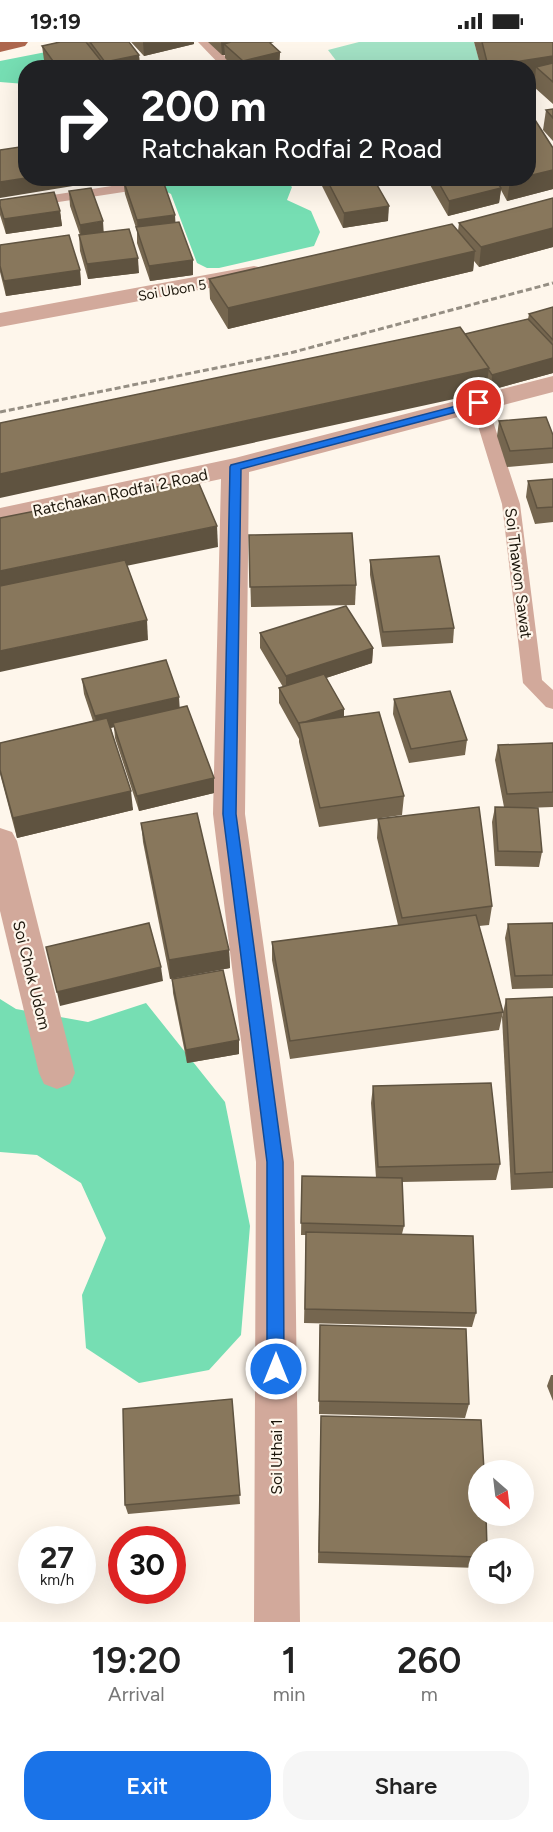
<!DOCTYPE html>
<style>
body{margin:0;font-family:Figtree,sans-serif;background:#f6f6f6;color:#222;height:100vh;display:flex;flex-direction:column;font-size:22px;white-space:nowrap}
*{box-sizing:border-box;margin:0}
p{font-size:20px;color:#767676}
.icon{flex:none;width:33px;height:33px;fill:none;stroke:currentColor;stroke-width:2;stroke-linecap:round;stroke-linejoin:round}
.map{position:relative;height:1580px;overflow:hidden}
.side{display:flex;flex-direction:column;background:#fff;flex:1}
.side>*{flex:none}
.banner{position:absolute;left:18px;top:18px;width:518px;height:126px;border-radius:24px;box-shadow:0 6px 24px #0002;background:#202124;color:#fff;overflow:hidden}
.needle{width:39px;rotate:152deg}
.fabs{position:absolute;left:468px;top:1418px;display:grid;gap:12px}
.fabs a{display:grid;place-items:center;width:66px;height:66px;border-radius:50%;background:#fff;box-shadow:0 6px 24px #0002;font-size:30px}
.speed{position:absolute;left:18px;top:1484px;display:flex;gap:12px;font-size:30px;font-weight:700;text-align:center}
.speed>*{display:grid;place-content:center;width:78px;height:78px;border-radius:50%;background:#fff;box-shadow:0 6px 24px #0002;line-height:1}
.speed small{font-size:15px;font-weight:400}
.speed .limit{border:9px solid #d22;background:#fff;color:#111}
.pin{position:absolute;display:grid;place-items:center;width:51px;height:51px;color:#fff;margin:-26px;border:3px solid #fff;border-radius:50%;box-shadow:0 2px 6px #0007}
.me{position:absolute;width:66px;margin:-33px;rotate:0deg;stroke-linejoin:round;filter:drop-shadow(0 0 4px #0008)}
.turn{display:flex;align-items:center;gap:21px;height:126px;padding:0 24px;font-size:27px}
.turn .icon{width:78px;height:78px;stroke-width:2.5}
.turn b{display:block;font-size:42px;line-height:51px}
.eta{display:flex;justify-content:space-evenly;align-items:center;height:102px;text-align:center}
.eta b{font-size:36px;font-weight:600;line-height:42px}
.primary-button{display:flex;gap:12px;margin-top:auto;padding:12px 24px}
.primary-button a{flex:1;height:69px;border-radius:24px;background:#1a73e8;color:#fff;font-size:24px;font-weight:600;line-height:69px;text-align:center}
.primary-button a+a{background:#f6f6f6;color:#222}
.status{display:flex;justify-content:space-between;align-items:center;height:42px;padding:0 30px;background:#fff;direction:ltr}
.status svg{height:16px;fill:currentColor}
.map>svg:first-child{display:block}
.green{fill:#a2e1c4}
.forest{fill:#76deb3}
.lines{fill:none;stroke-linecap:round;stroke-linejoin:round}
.service{fill:#d2a99b;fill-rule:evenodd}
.minor{fill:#d2a99b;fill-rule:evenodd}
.primary{fill:#ad664d;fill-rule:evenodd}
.rail{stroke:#958e83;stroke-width:3;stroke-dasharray:6 3;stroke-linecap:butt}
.wall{fill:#75664f}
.shaded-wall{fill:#5f5340}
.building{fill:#88775c;stroke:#5f5340;stroke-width:1.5}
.route{fill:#1a73e8;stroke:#114b97;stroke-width:1.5}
.labels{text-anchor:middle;stroke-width:4.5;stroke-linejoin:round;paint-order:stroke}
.far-street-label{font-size:14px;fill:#1c160b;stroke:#fef6eb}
.street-label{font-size:16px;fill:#1c160b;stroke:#fef6eb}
</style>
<div class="status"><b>19:19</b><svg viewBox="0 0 49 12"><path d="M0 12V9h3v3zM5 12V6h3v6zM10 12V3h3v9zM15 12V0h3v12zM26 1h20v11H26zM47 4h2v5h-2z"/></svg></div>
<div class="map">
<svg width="553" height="1580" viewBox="0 0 553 1580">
<rect width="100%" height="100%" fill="#fef6eb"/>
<!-- green -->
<path class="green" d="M359 0H474L481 25H341L328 8Z"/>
<!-- forest -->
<g class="forest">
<path d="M46 10 57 25 26 26 25 42 0 40V19Z"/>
<path d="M126 137H284L292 145 287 158 311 169 320 190 314 204 219 226H207L197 221 171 152 147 140H127Z"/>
<path d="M0 957 16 967 88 980 146 961 225 1060 250 1184 241 1293 209 1328 139 1341 86 1306 82 1253 106 1196 81 1141 37 1113 0 1110Z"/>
</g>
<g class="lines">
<!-- service -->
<g class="service">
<path d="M198 0H211L237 26H223Z"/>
<path d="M151 138 158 142 156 145 0 169V161Z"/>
<path d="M479 356 485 357 487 361 520 462 542 638 553 648V667L546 665 523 641 502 462 471 361 473 357Z"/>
</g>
<!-- minor -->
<g class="minor">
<path d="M254 224 263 226 266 231 263 236 0 285V271Z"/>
<path d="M553 334V350L249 430 245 772 294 1120 300 1580H254L256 1120 213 772 221 437 0 484V466L235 416Z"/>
<path d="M0 786 12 790 17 799 75 1031 70 1042 57 1047 44 1042 39 1031 0 869Z"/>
</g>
<!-- primary -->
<path class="primary" d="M0 0H28L25 4 0 10Z"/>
<!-- rail -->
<path class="rail" d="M0 370 290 311 553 241"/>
</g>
<!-- wall -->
<g class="wall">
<path d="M60 0H129L139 13 140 26H49L44 18 42 4Z"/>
<path d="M131 0H194V2L144 14Z"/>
<path d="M208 0H274L270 1 280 10 279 24 275 26H234L225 16V13H222Z"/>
<path d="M474 0H553V62L534 45 535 38 528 40V26H481Z"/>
<path d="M553 67V99L543 88 546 68Z"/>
<path d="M553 106V147L507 159 501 148 499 161 448 174 426 136H528Z"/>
<path d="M318 136H373L388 179 343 186Z"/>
<path d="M123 137 175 180 193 233 150 239 137 201V189L125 152Z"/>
<path d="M69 149 139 231 88 237 80 209 79 193H80L70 164Z"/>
<path d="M553 156V205L479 225 474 219 473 229 228 287 210 257 209 237 458 189 459 181Z"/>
<path d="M0 158 60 169 62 184 6 192 0 173Z"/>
<path d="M0 203 80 228 81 243 6 254 0 230Z"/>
<path d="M553 265V331L491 348 486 343V350L465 292 528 277 529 272Z"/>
<path d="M499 379 553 393V421L507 425 497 394Z"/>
<path d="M553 437V480L535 482 526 455 528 439Z"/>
<path d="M249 493 356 543 355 563 251 565Z"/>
<path d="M370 518 454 586 453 601 382 605 370 533Z"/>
<path d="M260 591 373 606 372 621 326 636 344 675 404 754 402 773 319 785 299 700V697L279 661V646L283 645 260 606Z"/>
<path d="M82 637 180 666 214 736V751L139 769 115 696 114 685 111 686 133 768 17 796 0 732V701L93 679 84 652Z"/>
<path d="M394 657 467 698 465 713 409 721 393 672Z"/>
<path d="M553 701V765L525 766 542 810 539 825 495 824 492 780 495 765H504L495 718 498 703Z"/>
<path d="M378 777 492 864 489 883 479 884 503 970 499 988 290 1017 272 918V900L398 883 377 796Z"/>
<path d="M141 781 229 908 230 926 170 937 143 800Z"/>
<path d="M553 881V946L512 947 505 896 508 882Z"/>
<path d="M172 937 239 1012 187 1021 173 951Z"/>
<path d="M553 955V1146L511 1148 502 975 506 957Z"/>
<path d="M373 1044 500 1122 496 1138 402 1140 404 1184 402 1192 476 1271 472 1285 304 1281 306 1193H301L302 1134 376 1136 371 1061Z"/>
<path d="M320 1283 469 1362 465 1376 319 1372Z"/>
<path d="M551 1333H553V1359L547 1344Z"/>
<path d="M232 1357 240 1462 128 1472 125 1463Z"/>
<path d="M321 1374 478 1506V1526L318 1521Z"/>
</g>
<!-- shaded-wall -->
<g class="shaded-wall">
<path d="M143 0H194V2L144 14Z"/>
<path d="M221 0H274L234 10 224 2 225 13H222Z"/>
<path d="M280 10 279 24 275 26H243V19Z"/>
<path d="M139 13 140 26H106L105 20Z"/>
<path d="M553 14V35L536 25 535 38 528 40V26H488V24Z"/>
<path d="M102 20V26H78Z"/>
<path d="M553 128V147L507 159 510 139 518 136H528V134Z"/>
<path d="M26 136H90L91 141 0 156V140Z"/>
<path d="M501 146 499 161 448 174 449 159Z"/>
<path d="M389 164 388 179 343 186 344 171Z"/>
<path d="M60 169 62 184 6 192 4 177Z"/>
<path d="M175 173 176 188 138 189 137 178Z"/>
<path d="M103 179 104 195 81 198 80 183Z"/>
<path d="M553 186V205L479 225 481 205Z"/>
<path d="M475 209 473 229 228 287V266Z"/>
<path d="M138 216 139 231 88 237 87 222Z"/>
<path d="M193 218V233L150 239 149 224Z"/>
<path d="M80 228 81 243 6 254 4 239Z"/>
<path d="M553 316V331L491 348 492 333Z"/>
<path d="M489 326 486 350 0 456V432Z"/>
<path d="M217 484 218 505 0 550V529Z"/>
<path d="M147 578 148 598 0 630V609Z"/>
<path d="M373 606 372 621 286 649V634Z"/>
<path d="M179 655 180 670 113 681 114 685 97 689 95 674Z"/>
<path d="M344 667V682H299Z"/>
<path d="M214 736V751L139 769 137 754Z"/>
<path d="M131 749 133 768 17 796 13 776Z"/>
<path d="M229 908 230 926 170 937 169 918Z"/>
<path d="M161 925 163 939 60 964 57 950Z"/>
<path d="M239 998V1012L187 1021 186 1008Z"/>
</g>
<!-- building -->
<g class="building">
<path d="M60 0H86L102 20 78 26H58L42 4Z"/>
<path d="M90 0H129L139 13 105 20Z"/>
<path d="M231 0H269L280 10 243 19 224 2Z"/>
<path d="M482 0H553V14L488 24Z"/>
<path d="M553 21V40L536 25Z"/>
<path d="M330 23 332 26H313Z"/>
<path d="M528 67 553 106V128L528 134Z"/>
<path d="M553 67V76L546 68Z"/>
<path d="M26 104V136L0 140V108Z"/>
<path d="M130 136H162L175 173 137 178 123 137Z"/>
<path d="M326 136H373L389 164 344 171Z"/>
<path d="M436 136H495L501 146 449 159Z"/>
<path d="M91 146 103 179 80 183 69 149Z"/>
<path d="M54 150 60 169 4 177 0 164V158Z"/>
<path d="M553 156V186L481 205 459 181Z"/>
<path d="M179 180 193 218 149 224 136 185Z"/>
<path d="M452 182 475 209 228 266 209 237Z"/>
<path d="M129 187 138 216 87 222 79 193Z"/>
<path d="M69 193 80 228 4 239 0 224V203Z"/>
<path d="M553 265V298L529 272Z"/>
<path d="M528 277 553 303V316L492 333 465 292Z"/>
<path d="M460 285 489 326 0 432V381Z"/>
<path d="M546 375 553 393V406L510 409 499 379Z"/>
<path d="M197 437 217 484 0 529V476Z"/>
<path d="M553 437V465L537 466 528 439Z"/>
<path d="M352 491 356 543 250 545 249 493Z"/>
<path d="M439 514 454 586 383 590 370 518Z"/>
<path d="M125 518 147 578 0 609V544Z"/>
<path d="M346 564 373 606 286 634 260 591Z"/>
<path d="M166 618 179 655 95 674 82 637Z"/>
<path d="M324 632 344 667 305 680 299 681V682L279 646Z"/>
<path d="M450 649 467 698 411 707 394 657Z"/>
<path d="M187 664 214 736 137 754 113 681Z"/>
<path d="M379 670 404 754 320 766 299 681Z"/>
<path d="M107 676 131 749 13 776 0 728V701Z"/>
<path d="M553 701V750L507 752 498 703Z"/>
<path d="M479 765 492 864 402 876 378 777Z"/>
<path d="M495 765 538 766 542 810 498 809Z"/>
<path d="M197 771 229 908 169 918 141 781Z"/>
<path d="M476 873 503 970 290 999 272 900Z"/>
<path d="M149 881 161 925 57 950 46 905Z"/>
<path d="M553 881V933L515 934 508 882Z"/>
<path d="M223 928 239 998 186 1008 172 937Z"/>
<path d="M553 955V1130L515 1132 506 957Z"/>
<path d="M491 1041 500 1122 378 1125 373 1044Z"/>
<path d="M302 1134 402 1136 404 1184 301 1181Z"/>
<path d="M306 1190 473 1194 476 1271 305 1267Z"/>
<path d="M320 1283 466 1287 469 1362 319 1359Z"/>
<path d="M232 1357 240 1453 125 1463 123 1367Z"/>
<path d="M321 1374 481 1378 484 1428H478V1473H486L487 1506H478V1515L319 1510Z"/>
</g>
<!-- route -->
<path class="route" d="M479 358 485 361 483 363 241 427 236 772 283 1120 284 1327 282 1333 276 1336 270 1333 267 1327V1120L223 772 230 425 231 423Z"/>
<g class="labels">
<!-- far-street labels -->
<g class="far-street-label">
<text transform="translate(172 248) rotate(-10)" y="5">Soi Ubon 5</text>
</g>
<!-- street labels -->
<g class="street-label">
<text transform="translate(120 450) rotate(-12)" y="6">Ratchakan Rodfai 2 Road</text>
<text transform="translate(519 531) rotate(83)" y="6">Soi Thawon Sawat</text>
<text transform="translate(32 933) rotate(76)" y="6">Soi Chok Udom</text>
<text transform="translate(276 1415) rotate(-90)" y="6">Soi Uthai 1</text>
</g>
</g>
</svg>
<div class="fabs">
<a><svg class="needle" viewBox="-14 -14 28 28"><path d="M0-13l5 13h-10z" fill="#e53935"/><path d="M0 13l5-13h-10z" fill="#767676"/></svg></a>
<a><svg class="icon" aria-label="sound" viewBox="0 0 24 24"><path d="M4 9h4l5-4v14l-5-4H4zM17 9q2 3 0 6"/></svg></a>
</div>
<div class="speed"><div>27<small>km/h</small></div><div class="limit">30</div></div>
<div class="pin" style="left:479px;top:361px;background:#d93025"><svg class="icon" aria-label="arrive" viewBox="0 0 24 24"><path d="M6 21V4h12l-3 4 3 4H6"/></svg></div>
<svg class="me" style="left:276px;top:1327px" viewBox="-20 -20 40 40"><circle r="17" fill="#1a73e8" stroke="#fff" stroke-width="3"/><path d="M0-11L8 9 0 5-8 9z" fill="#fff"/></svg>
<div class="banner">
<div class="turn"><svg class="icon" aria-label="right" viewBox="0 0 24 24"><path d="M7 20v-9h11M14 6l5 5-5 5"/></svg><div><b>200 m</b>Ratchakan Rodfai 2 Road</div></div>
</div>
</div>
<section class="side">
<div class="eta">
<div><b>19:20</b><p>Arrival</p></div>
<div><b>1</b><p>min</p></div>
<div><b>260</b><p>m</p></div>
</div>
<div class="primary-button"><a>Exit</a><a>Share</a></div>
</section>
